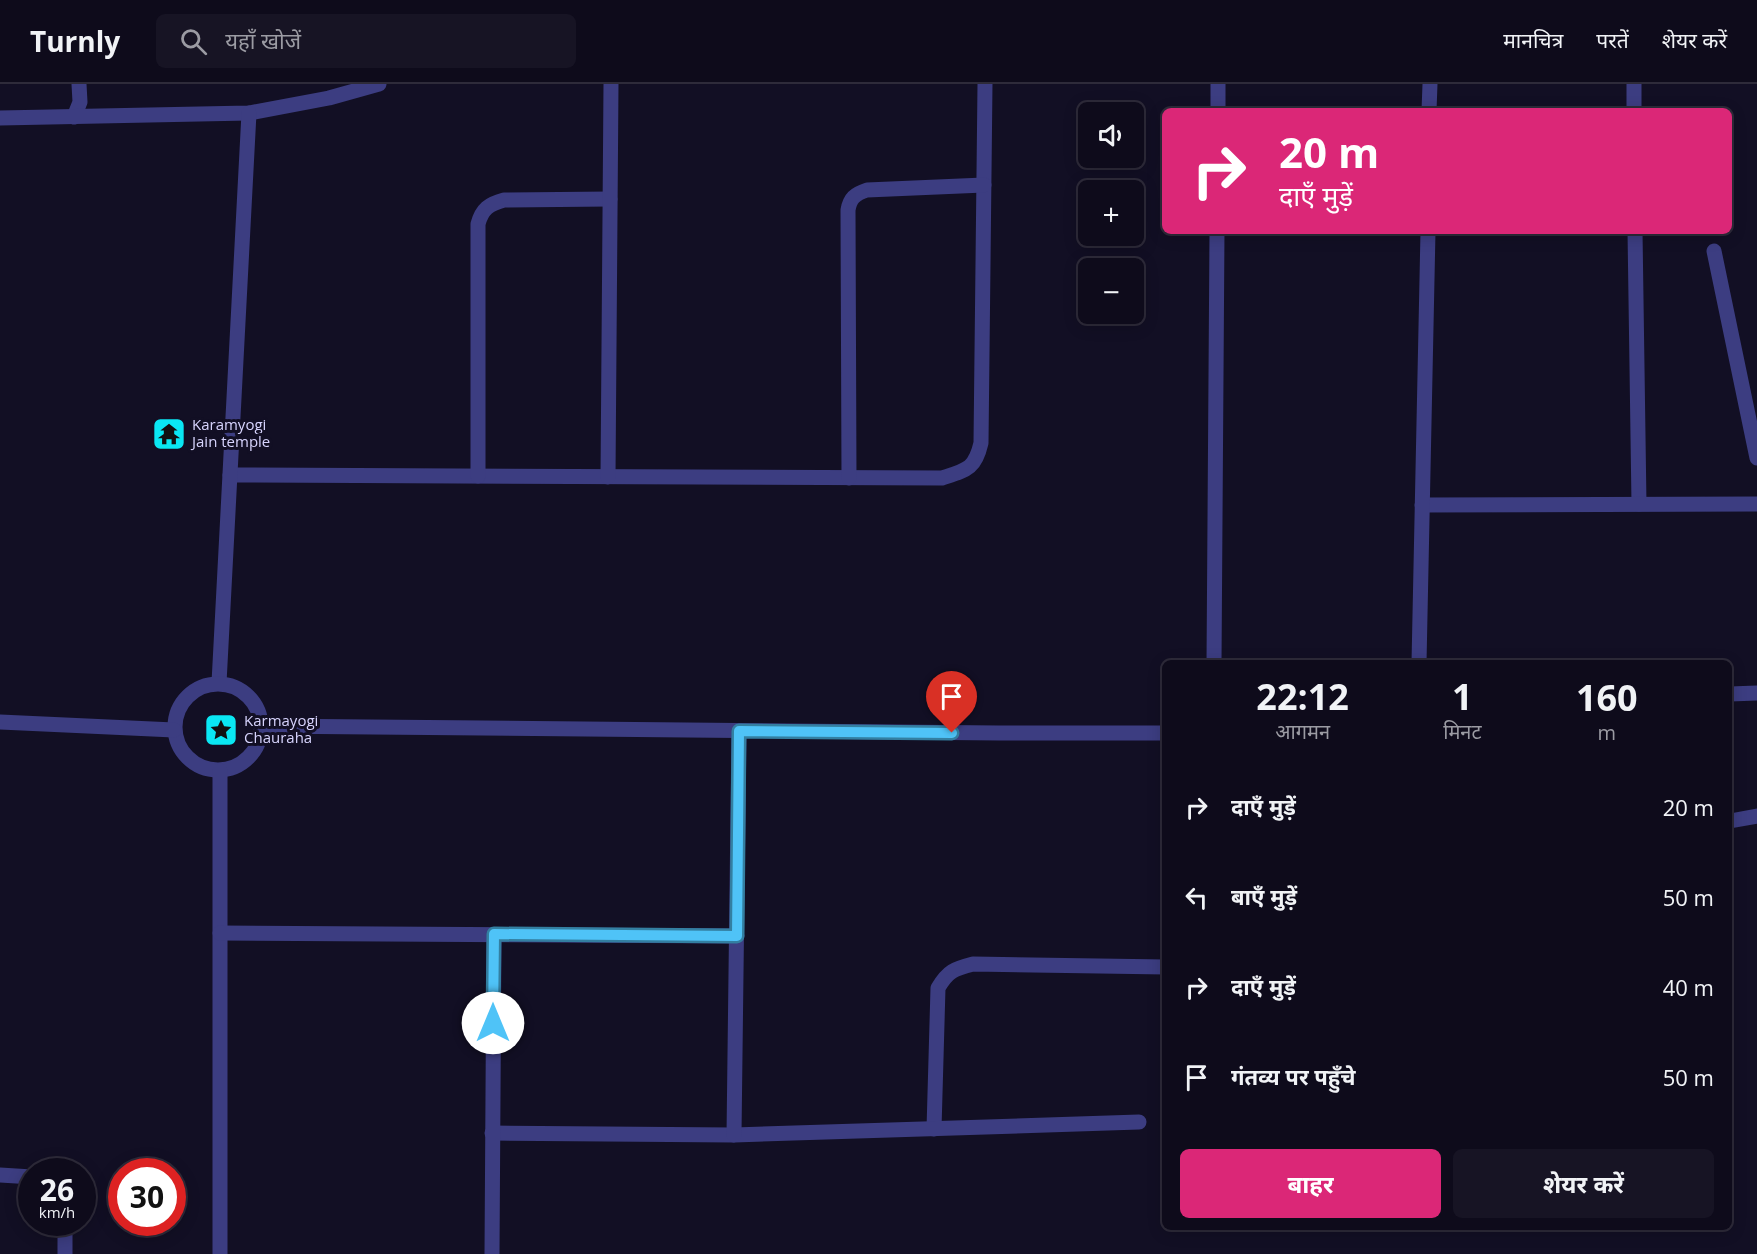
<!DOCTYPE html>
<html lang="hi">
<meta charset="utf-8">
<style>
body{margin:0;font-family:"Open Sans","Noto Sans Devanagari",sans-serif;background:#171424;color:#f1f3f6;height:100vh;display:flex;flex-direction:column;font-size:22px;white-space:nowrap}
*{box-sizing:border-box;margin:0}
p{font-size:20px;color:#9b9ba3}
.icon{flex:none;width:33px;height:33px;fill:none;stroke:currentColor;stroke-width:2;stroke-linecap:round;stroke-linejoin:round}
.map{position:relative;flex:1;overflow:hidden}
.drawer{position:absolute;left:1162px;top:576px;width:570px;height:570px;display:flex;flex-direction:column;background:#0e0b1b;border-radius:9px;box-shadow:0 3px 15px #0003,0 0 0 2px #2e2b3a}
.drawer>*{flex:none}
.top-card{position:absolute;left:1162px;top:24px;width:570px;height:126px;border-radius:9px;box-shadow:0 3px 15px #0003,0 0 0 2px #2e2b3a;background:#db2777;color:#fff;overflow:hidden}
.tools{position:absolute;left:1078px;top:18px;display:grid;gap:12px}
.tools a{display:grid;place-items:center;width:66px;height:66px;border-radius:9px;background:#0e0b1b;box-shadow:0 3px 15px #0003,0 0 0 2px #2e2b3a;font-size:30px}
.speed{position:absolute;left:18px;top:1074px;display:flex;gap:12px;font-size:30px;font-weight:700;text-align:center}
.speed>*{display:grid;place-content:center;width:78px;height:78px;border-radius:50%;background:#0e0b1b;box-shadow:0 3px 15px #0003,0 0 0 2px #2e2b3a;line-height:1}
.speed small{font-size:15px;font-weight:400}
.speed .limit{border:9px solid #d22;background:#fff;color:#111}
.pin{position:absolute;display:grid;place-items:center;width:51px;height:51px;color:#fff;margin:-62px -26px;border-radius:50% 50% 50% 0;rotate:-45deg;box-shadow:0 0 6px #0007}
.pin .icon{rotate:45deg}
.me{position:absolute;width:66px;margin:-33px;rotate:0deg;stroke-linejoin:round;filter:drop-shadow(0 0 4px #0008)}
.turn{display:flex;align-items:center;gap:21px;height:126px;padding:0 18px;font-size:27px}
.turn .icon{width:78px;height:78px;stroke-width:2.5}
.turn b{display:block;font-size:42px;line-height:51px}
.eta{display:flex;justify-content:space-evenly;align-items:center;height:102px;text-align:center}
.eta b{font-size:36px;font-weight:700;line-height:42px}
.button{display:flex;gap:12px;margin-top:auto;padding:12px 18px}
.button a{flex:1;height:69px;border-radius:9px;background:#db2777;color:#fff;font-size:24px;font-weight:700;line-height:69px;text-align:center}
.button a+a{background:#171424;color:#f1f3f6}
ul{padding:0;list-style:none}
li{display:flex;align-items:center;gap:18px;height:90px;padding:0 18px}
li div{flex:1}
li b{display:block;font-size:22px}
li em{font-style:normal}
header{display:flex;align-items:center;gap:36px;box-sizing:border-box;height:84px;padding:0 30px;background:#0e0b1b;border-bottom:2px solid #2e2b3a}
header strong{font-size:28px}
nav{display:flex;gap:33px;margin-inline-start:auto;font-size:21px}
.search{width:420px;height:54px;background:#171424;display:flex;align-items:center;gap:15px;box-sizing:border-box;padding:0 21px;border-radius:9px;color:#9b9ba3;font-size:22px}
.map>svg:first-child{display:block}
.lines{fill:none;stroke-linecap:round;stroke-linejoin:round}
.minor{stroke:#3c3d81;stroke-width:15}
.route-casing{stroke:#337fa1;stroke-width:15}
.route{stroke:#4fc3f7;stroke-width:10}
.labels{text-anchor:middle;stroke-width:6;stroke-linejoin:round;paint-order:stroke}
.poi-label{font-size:15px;fill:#d7d4fd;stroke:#120f24;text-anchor:start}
</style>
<header>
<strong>Turnly</strong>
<div class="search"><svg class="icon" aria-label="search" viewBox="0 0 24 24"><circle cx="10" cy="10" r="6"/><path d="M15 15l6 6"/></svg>यहाँ खोजें</div>
<nav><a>मानचित्र</a><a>परतें</a><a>शेयर करें</a></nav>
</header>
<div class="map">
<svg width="1757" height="1170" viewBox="0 0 1757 1170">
<rect width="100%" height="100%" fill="#120f24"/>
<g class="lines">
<!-- minor -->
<g class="minor">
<path d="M1634 0V27"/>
<path d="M1218 27V0"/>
<path d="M1429 27 1430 0"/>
<path d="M74 33 80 18 79 0"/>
<path d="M0 34 249 29 329 14 379 0"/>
<path d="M1635 147 1639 420"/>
<path d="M1714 167 1757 374"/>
<path d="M230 391 942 394C967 386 975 385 981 359L985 0"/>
<path d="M478 392V140C482 125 489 120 504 116L610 115"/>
<path d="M608 393 611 0"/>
<path d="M849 394 848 126C850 114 855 110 867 106L984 101"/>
<path d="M1422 421 1757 420"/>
<path d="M1214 579 1217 147"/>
<path d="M1419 579 1428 147"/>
<path d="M219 599 249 29"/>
<circle cx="218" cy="643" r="43"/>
<path d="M1730 610 1757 609"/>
<path d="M0 638 174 646"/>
<path d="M262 642 999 649H1166"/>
<path d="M220 687V1170"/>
<path d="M1730 737 1757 732"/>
<path d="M220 849 737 852"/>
<path d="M934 1045 938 904C948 887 954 885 973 880L1166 883"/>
<path d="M492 1049 734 1051 1139 1038"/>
<path d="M734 1051 739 647"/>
<path d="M0 1091 32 1093"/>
<path d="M65 1138V1170"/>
<path d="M492 1170 494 851"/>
</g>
</g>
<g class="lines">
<defs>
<path id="route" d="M493 939 494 850 737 852 739 647 952 649"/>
</defs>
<!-- route casing -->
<use href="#route" class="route-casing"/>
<!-- route -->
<use href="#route" class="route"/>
</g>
<!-- icons -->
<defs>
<symbol id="temple-square" viewBox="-11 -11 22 22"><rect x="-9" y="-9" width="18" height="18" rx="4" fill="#0ae7f3" stroke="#120f24"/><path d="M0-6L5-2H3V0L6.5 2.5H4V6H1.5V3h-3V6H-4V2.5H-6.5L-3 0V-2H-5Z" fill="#111"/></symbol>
<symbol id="sight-square" viewBox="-11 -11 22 22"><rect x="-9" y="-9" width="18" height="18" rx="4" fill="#0ae7f3" stroke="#120f24"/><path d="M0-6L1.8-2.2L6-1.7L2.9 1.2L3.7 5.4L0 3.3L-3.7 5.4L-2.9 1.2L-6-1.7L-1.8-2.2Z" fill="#111"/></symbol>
</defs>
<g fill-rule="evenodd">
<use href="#temple-square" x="150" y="331" width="38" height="38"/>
<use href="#sight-square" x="202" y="627" width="38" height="38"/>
</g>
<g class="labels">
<!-- poi labels -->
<g class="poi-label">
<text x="192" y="346">Karamyogi<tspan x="192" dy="17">Jain temple</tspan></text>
<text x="244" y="642">Karmayogi<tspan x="244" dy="17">Chauraha</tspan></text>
</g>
</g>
</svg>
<div class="tools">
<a><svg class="icon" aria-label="sound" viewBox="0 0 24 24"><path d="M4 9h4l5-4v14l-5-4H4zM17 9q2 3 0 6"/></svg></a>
<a>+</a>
<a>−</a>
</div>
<div class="speed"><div>26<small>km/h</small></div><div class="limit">30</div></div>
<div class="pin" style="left:952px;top:649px;background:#d93025"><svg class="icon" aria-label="arrive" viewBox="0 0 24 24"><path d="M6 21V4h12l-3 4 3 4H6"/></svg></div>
<svg class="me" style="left:493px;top:939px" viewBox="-20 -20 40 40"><circle r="19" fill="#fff"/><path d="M0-13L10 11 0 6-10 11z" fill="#4fc3f7"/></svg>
<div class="top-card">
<div class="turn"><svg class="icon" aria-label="right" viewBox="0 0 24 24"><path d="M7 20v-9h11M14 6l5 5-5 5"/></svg><div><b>20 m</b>दाएँ मुड़ें</div></div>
</div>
<section class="drawer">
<div class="eta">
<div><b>22:12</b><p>आगमन</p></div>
<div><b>1</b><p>मिनट</p></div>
<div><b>160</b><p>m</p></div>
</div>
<ul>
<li><svg class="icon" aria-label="right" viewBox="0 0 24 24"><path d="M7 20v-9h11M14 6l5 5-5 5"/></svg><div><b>दाएँ मुड़ें</b></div><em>20 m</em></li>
<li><svg class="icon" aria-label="left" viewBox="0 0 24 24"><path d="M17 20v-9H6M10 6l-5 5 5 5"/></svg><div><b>बाएँ मुड़ें</b></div><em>50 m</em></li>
<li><svg class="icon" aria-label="right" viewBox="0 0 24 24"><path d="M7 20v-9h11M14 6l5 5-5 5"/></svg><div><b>दाएँ मुड़ें</b></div><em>40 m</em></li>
<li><svg class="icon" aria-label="arrive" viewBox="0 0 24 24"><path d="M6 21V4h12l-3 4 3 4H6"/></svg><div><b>गंतव्य पर पहुँचे</b></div><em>50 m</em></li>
</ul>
<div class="button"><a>बाहर</a><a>शेयर करें</a></div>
</section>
</div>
